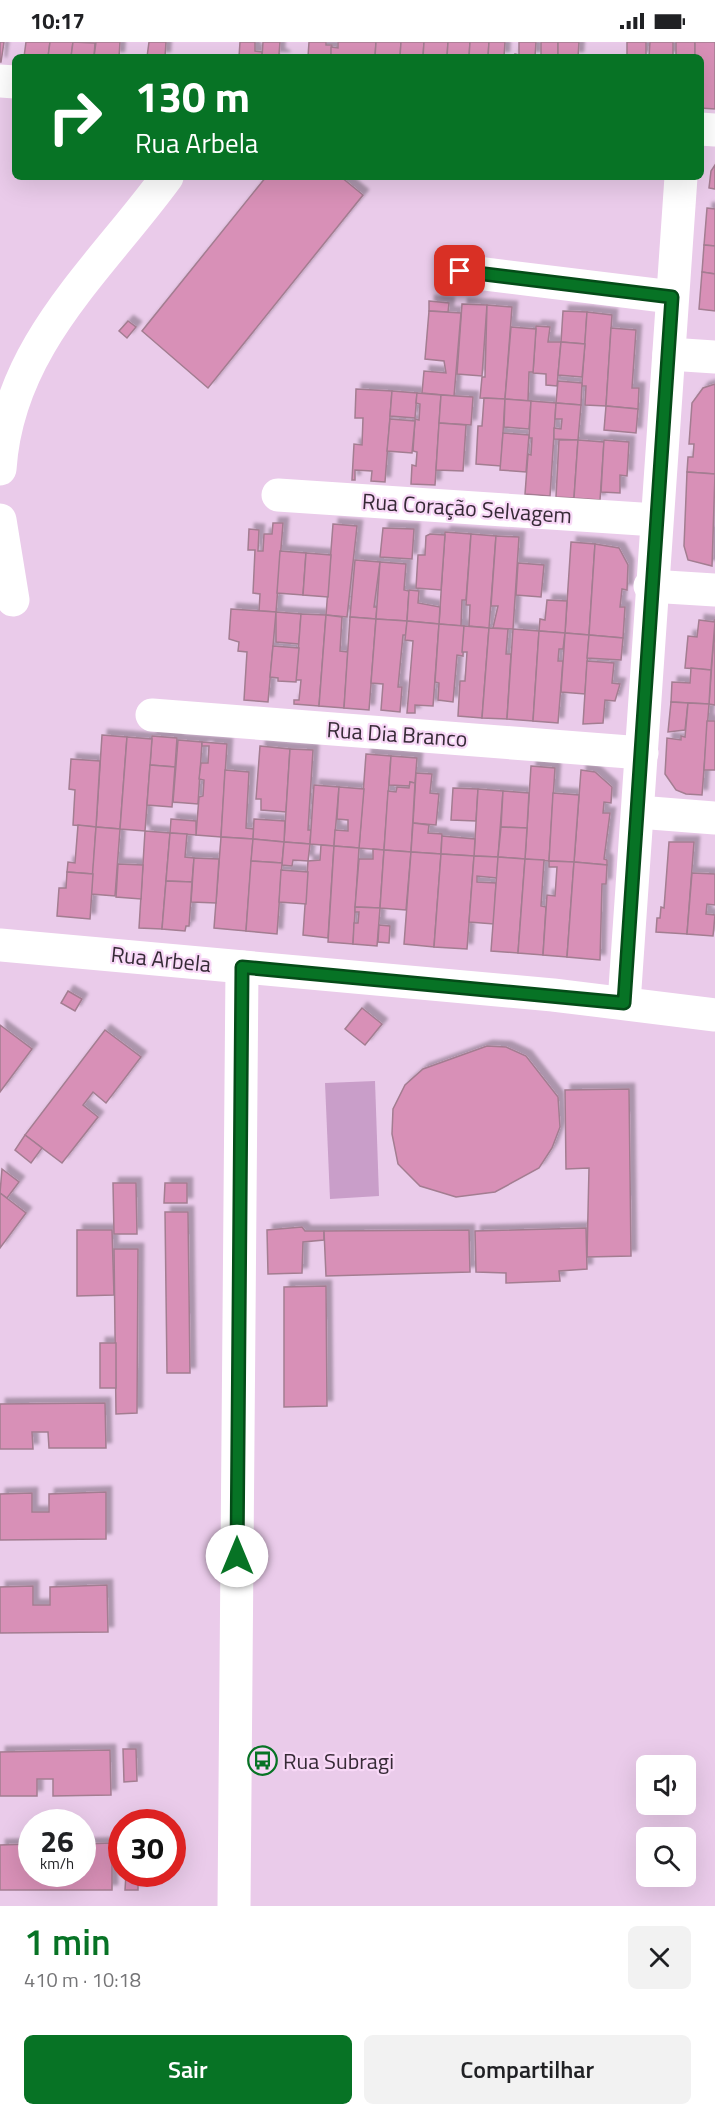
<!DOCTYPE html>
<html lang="pt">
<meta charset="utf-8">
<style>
body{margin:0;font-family:"Titillium Web",sans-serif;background:#f2f2f2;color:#202124;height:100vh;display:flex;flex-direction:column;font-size:22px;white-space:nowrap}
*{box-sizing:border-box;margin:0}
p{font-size:20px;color:#757577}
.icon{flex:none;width:33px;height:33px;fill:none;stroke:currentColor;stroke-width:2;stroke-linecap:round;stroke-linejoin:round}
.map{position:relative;height:1864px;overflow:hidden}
.side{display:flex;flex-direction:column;background:#fff;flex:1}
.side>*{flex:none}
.banner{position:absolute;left:12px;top:12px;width:692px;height:126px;border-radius:9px;box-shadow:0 6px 24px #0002;background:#077325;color:#fff;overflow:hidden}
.tools{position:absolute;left:636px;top:1713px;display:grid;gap:12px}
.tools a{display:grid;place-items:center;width:60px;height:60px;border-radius:9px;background:#fff;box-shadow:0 6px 24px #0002;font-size:30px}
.speed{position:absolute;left:18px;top:1767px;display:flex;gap:12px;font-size:30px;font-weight:700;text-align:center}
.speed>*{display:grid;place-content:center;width:78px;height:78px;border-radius:50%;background:#fff;box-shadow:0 6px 24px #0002;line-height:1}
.speed small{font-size:15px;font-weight:400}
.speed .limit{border:9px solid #d22;background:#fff;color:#111}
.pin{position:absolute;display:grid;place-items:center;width:51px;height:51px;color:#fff;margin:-26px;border-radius:12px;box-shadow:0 3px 9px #0006}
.me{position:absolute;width:66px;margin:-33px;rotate:0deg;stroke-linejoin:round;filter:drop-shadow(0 0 4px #0008)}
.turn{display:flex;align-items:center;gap:21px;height:126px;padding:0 24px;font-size:27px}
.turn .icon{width:78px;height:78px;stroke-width:2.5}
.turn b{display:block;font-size:42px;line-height:51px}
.round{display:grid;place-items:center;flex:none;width:63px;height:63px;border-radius:9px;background:#f2f2f2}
.overview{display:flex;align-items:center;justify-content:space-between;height:102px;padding:0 24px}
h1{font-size:36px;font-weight:600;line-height:45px;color:#077325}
.primary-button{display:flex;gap:12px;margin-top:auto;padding:12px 24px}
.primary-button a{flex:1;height:69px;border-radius:9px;background:#077325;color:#fff;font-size:24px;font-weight:600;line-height:69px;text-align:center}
.primary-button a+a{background:#f2f2f2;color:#202124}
.status{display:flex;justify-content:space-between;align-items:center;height:42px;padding:0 30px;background:#fff;direction:ltr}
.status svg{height:16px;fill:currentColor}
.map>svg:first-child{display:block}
.green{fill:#c99ec9}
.building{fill:#d890b7;stroke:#a37d91;stroke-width:1.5;filter:url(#shadow)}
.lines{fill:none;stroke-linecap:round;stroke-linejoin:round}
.minor{stroke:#fff;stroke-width:33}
.route-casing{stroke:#054b18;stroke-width:15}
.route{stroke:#077325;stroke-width:10}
.labels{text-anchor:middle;stroke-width:4.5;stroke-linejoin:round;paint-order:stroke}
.street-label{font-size:22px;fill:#362a36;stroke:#f8d8f7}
.poi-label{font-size:22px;fill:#362a36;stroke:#f8d8f7;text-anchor:start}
</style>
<div class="status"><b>10:17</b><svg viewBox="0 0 49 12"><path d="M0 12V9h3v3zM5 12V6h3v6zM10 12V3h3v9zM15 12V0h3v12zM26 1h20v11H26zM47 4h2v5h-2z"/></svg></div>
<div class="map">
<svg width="715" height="1864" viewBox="0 0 715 1864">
<defs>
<filter id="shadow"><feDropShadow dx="5.5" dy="-5.5" stdDeviation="1.5" flood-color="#0004"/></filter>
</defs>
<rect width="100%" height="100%" fill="#eacbea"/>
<!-- green -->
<path class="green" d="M375 1039 379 1154 330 1157 325 1041Z"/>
<!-- building -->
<g class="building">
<path d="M0 0H4L1 20H0Z"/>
<path d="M26 0H50L48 15H24Z"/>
<path d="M50 0H73L71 15H48Z"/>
<path d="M73 0 95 1 94 15H71Z"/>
<path d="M120 0 119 15H94L96 0Z"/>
<path d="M149 0H166L165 15H147Z"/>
<path d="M240 0H255V9L262 10V15H239Z"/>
<path d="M263 0H280L279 12 285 15H262Z"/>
<path d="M309 0H326V3H332L331 15H308Z"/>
<path d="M338 0H376L375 15H331V5L338 6Z"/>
<path d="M376 0H401L400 15H375Z"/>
<path d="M401 0H424L423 15H400Z"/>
<path d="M424 0H448L447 15H423Z"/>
<path d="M448 0H470L469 15H447Z"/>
<path d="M470 0H489L488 15H469Z"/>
<path d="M489 0H505L504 15H488Z"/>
<path d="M519 0H536L535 15H514L515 12 519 13Z"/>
<rect x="541" y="0" width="17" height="15"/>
<path d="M558 0H579L578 15H558Z"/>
<rect x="627" y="0" width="19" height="15"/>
<path d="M650 0H673V15H649Z"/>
<rect x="676" y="0" width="19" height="15"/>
<path d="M695 0H715V67L700 66V15H695Z"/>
<path d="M715 123V147L709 146 711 129Z"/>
<path d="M266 135H341L363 153 208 346 142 289Z"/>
<path d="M707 166 715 167V204L704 203Z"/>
<path d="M704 203 715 204V232L702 230Z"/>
<path d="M702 230 715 232V269L699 267Z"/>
<path d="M429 259 449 261 448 270 429 269Z"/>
<path d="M462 262 487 263 482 334 457 332Z"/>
<path d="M487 263 512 265 505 357 480 356 482 335H485Z"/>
<path d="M429 269 461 271 454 354 422 351 424 329 446 331 444 319 425 317Z"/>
<path d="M563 269 587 270 585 302 561 300Z"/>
<path d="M587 270 612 273 606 364 585 363 586 344H582V341Z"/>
<path d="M128 279 136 285 127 296 119 289Z"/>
<path d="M536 284 550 285 548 300H561L557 344 546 343V332L533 331Z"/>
<path d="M511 285 536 287 533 330H529L528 359 505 357Z"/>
<path d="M611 286 636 288 632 346H639L638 367 606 364Z"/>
<path d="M561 300 585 302 582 335 558 333Z"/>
<path d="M558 339 582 341 581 363 556 361Z"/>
<path d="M715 342V432L687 430 688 415H693L694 402H689L692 361 703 346Z"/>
<path d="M356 347 392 349 385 440 371 439 372 429 355 428V438H352L354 402 362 403 363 376H355Z"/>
<path d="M392 349 417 351 415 376 390 374Z"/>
<path d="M417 351 441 353 435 443 411 442 412 423 416 424 417 410 413 409 415 377 419 378 420 362 416 361Z"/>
<path d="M441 353 473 355 471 383 439 381Z"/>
<path d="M484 356 505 357 501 424 476 422 478 384H482Z"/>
<path d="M505 357 531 359 529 387 504 385Z"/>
<path d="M531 359 556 361 550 454 525 452 528 412 531 413 532 396H529Z"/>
<path d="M556 361 581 363 578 398 554 397V386L561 387 562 377H555Z"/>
<path d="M606 364 638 367 636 391 604 388Z"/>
<path d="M390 377 415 379 412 411 387 409Z"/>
<path d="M439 381 466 383 463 429 436 428Z"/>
<path d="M503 391 529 393 526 430 500 428Z"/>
<path d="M559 398H578L574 456 556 455Z"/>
<path d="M578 398 604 400 600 458 574 456Z"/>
<path d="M604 398 629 400 627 434 620 433V451L601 450Z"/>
<path d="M687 430 715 432 712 524 688 518 684 504Z"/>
<path d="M273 481H283L276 570 259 569 260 552 253 551 255 508H248L249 487 259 488 258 509H263L264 492H272Z"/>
<path d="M333 482 357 484 347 575 326 573Z"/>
<path d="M383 486 414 487 412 517 380 515Z"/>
<path d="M445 490 471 492 466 558H462L461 584 439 582Z"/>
<path d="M430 492 445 493 441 548 416 546 418 513H425L426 494Z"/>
<path d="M471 492 496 494 489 586 469 584 470 563H466Z"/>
<path d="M496 494 519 495 513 587 493 586 498 564H491Z"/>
<path d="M571 500 595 502 589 593 565 591Z"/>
<path d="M595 502 619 506 628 523 627 548 622 547 620 565H625L623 596 589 593Z"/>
<path d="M280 509 306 511 303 553 277 551Z"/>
<path d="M306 511 331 513 328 555 303 553Z"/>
<path d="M355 518 380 520 374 565H377L376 577 350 575Z"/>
<path d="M380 520 406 522 404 548 409 549 407 579 376 577Z"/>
<path d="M518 521 544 523 541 555 516 553Z"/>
<path d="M409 548 419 549 418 561 440 565 439 582 407 579Z"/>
<path d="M547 558 567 559 565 591 539 589 540 577 545 578Z"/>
<path d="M231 567 276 570 268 660 244 658 247 610 238 609 239 600 229 597Z"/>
<path d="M276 570 301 572 299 602 276 600Z"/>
<path d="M301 572 326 573 319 664 294 662V658H299L301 638H296Z"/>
<path d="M326 573 342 575 340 609 348 610 344 666 319 664Z"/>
<path d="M350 575 376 577 369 668 344 666Z"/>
<path d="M376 577 407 579 406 593H403L398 645H402L400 670 381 668 383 642 371 641Z"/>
<path d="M715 577V663L709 662Z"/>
<path d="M699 578 715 580 711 628 685 626 688 594 697 595Z"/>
<path d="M407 579 439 582 433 664 415 663V671H407L413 599 405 598Z"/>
<path d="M439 582 464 584 463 614 457 613 453 660 438 658 439 641 435 640Z"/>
<path d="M464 584 489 586 482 676 458 674 460 639H465L467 610H462Z"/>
<path d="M489 586 508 587 506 612H511L507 677 482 676Z"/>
<path d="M513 587 539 589 533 679 507 677Z"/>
<path d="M539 589 565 591 563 607H559L558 619H563L558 681 533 679Z"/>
<path d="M565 591 589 593 585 652 561 650Z"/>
<path d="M589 593 623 596 621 618 587 616Z"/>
<path d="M273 604 299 606 296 640 278 639V636L270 635Z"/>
<path d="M587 619 614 621 612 641 620 642 615 659 605 658 603 681 583 682Z"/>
<path d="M691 626 711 628 709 662 671 660 672 640 690 641Z"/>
<path d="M671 660 688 661 685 688 668 690Z"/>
<path d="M688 661 709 662 702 753 686 752 676 748 665 732 667 696 681 698V694L685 695Z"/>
<path d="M707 679H715V728H704Z"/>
<path d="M102 693 127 695 120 787 96 785Z"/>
<path d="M152 694 177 696 175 725 150 723Z"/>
<path d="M127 695 152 697 145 789 120 787Z"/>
<path d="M178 698 202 700 198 762 173 760Z"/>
<path d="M202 700 227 702 221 795 196 793 199 755 203 754 204 738 199 737 201 721H208L209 704H202Z"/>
<path d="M260 704 290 707 286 770 261 768V757H256Z"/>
<path d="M290 707 313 708 308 788H311L310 802 284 800Z"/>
<path d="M366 712 391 714 384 808 359 806Z"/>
<path d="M391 714 417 716 415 741 410 740V744L389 743Z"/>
<path d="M71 717 100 719 96 785 73 783 75 748 69 747Z"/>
<path d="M150 723 175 725 172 765 147 763Z"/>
<path d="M531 724 555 726 549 819 525 817Z"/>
<path d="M225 728 249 730 246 786 254 787 253 797 221 795Z"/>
<path d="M581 728 595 730 612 745 611 761 604 760 603 771H610L604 817 607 818V823L574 820Z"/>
<path d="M416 731 432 732 430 751 439 752 436 783 413 781Z"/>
<path d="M410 740 415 741 411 810 384 808 388 749 396 750 397 745 409 746Z"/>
<path d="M314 743 339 745 334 804 310 802Z"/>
<path d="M339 745 364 747 359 806 334 804 335 788 348 789V778L337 777Z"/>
<path d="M453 746 478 747 476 779 451 778Z"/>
<path d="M478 747 503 749 498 815 474 814Z"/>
<path d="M503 749 529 751 527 786 501 785Z"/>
<path d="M553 751 579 753 574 820 549 819Z"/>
<path d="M171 777 196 779V793L170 791Z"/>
<path d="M254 777 285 779 284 800 253 797Z"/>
<path d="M413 781 429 783 428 791 442 792 441 812 411 810Z"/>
<path d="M78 783 96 785 93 832 67 830 68 820 75 821Z"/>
<path d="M96 785 120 787 115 854 91 852Z"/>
<path d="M501 785 527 786 525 817 498 815Z"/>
<path d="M145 789 170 791 162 887 139 886Z"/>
<path d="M170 791 187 792 185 815 194 816 192 840 166 839Z"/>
<path d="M442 794 475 797 474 814 441 812Z"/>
<path d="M221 795 253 797 246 889 214 886Z"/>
<path d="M253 797 284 800 282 821 251 819Z"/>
<path d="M284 800 310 802 308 819 293 818 292 824 282 823Z"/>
<path d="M669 800H694L687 892 656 890 657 876H660L661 865 664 866Z"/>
<path d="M321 803 334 804 328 896 303 893 308 819 320 818Z"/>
<path d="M334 804 359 806 353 902 328 900Z"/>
<path d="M373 807 384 808 380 866 355 865 359 817H373Z"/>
<path d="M384 808 411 810 406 868 380 866Z"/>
<path d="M411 810 441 812 434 905 404 902Z"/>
<path d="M441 812 474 814 467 907 434 905Z"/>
<path d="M474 814 498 815 497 836 477 834V840L496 841 494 882 469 880Z"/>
<path d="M498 815 525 817 518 911 491 909Z"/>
<path d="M194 816 219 817 216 861 191 860Z"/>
<path d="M525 817 544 818 541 864 546 865 543 913 518 911Z"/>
<path d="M251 819 282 821 277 892 246 889Z"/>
<path d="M549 819 574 820 567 915 543 913 547 853 555 854 557 825H549Z"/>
<path d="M574 820 607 823 606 842H602L600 918 567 915Z"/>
<path d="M118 822 143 823 141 857 116 855Z"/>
<path d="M281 828 308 830 306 862 279 860Z"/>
<path d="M67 830 93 832 90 877 57 874 59 846H66Z"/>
<path d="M692 831 715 832V863L707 862 706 872 715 873 713 894 687 892Z"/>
<path d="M166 839 192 840 189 884H186L185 889 162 887Z"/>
<path d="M355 865 380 866 377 904 353 902 354 881H358L359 870H355Z"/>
<path d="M379 883 390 884 389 901 378 900Z"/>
<path d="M68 949 82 957 75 969 61 961Z"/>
<path d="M362 966 382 982 365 1003 345 987Z"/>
<path d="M0 983 32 1007 0 1050Z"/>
<path d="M105 988 141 1015 106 1061 93 1050 83 1063 98 1075 62 1121 25 1093Z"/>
<path d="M487 1004 506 1005 526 1014 558 1055 560 1085 552 1106 539 1126 495 1150 456 1155 420 1144 398 1122 392 1092 393 1067 405 1043 423 1027Z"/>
<path d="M629 1047 631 1214 587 1215 589 1126 566 1127 565 1048Z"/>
<path d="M25 1093 42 1106 31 1121 15 1108Z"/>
<path d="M2 1127 19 1140 7 1156 0 1151Z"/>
<path d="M113 1141H136L137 1192H114Z"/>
<path d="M165 1141H187V1161H164Z"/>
<path d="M0 1151 26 1171 0 1206Z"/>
<path d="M165 1170H188L190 1331H167Z"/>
<path d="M302 1185 305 1189H324V1198L303 1200 302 1231 268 1232 267 1188Z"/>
<path d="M586 1186 587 1227 559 1229 560 1239 506 1241V1231L476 1230 475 1189Z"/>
<path d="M77 1188H112L114 1253 77 1254Z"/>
<path d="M469 1188 470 1230 326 1234 324 1189Z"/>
<path d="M114 1207H138L137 1371 116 1372Z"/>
<path d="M326 1244 327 1364 284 1365V1245Z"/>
<rect x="100" y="1301" width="16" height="45"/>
<path d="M105 1361 106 1406H49L48 1390H32L33 1407H0V1362Z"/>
<path d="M106 1450V1497L0 1498V1452L32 1451V1470H49V1452Z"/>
<path d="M107 1543 108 1590 0 1591V1545L33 1544V1563H50V1545Z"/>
<path d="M123 1707H136L137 1739 124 1740Z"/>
<path d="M110 1708 111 1753 53 1754V1737H37V1754H0V1710Z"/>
<path d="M112 1801V1848H0V1803L32 1802V1832H82V1802Z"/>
<path d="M126 1832H138V1848H125Z"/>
</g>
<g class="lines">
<!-- minor -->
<g class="minor">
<path d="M0 39 15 40"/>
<path d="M700 87 715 88"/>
<path d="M461 229 672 255"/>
<path d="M669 312 715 315"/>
<path d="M0 427C8 304 99 228 167 135"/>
<path d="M278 453 656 478"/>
<path d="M0 478 13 558"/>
<path d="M650 544 715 548"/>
<path d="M152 673 642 711"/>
<path d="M638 770 715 776"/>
<path d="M0 903 553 953 715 973"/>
<path d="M624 961 681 135"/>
<path d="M234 1864 242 925"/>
</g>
</g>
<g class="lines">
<defs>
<path id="route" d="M237 1514 242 925 624 961 672 255 460 229"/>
</defs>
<!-- route casing -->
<use href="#route" class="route-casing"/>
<!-- route -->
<use href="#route" class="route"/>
</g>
<!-- icons -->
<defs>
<symbol id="bus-ring" viewBox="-11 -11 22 22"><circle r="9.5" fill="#f8d8f7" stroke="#077325" stroke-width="1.5"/><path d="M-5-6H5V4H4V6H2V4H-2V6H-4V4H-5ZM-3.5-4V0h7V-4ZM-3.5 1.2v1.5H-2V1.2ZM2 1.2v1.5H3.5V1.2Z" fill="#077325"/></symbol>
</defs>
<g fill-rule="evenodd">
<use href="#bus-ring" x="246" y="1702" width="33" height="33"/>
</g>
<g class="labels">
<!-- street labels -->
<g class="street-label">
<text transform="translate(467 466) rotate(4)" y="8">Rua Coração Selvagem</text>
<text transform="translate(397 692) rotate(4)" y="8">Rua Dia Branco</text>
<text transform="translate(161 917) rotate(6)" y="8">Rua Arbela</text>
</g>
<!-- poi labels -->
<g class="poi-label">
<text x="283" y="1727">Rua Subragi</text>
</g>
</g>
</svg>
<div class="tools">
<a><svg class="icon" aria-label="sound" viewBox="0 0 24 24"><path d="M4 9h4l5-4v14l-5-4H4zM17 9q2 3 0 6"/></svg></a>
<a><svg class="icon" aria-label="search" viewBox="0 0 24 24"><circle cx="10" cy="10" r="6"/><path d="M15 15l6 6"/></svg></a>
</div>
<div class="speed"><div>26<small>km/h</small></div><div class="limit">30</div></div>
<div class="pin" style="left:460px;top:229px;background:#d93025"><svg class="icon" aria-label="arrive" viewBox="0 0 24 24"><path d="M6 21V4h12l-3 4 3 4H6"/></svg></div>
<svg class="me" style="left:237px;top:1514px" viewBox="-20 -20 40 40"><circle r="19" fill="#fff"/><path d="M0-13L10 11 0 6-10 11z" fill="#077325"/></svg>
<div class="banner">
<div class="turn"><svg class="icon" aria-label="right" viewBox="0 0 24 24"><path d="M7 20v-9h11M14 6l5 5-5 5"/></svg><div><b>130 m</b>Rua Arbela</div></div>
</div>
</div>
<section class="side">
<div class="overview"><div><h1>1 min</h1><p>410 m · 10:18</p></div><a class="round"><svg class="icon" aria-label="close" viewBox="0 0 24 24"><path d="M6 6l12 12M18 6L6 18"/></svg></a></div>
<div class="primary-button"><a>Sair</a><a>Compartilhar</a></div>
</section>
